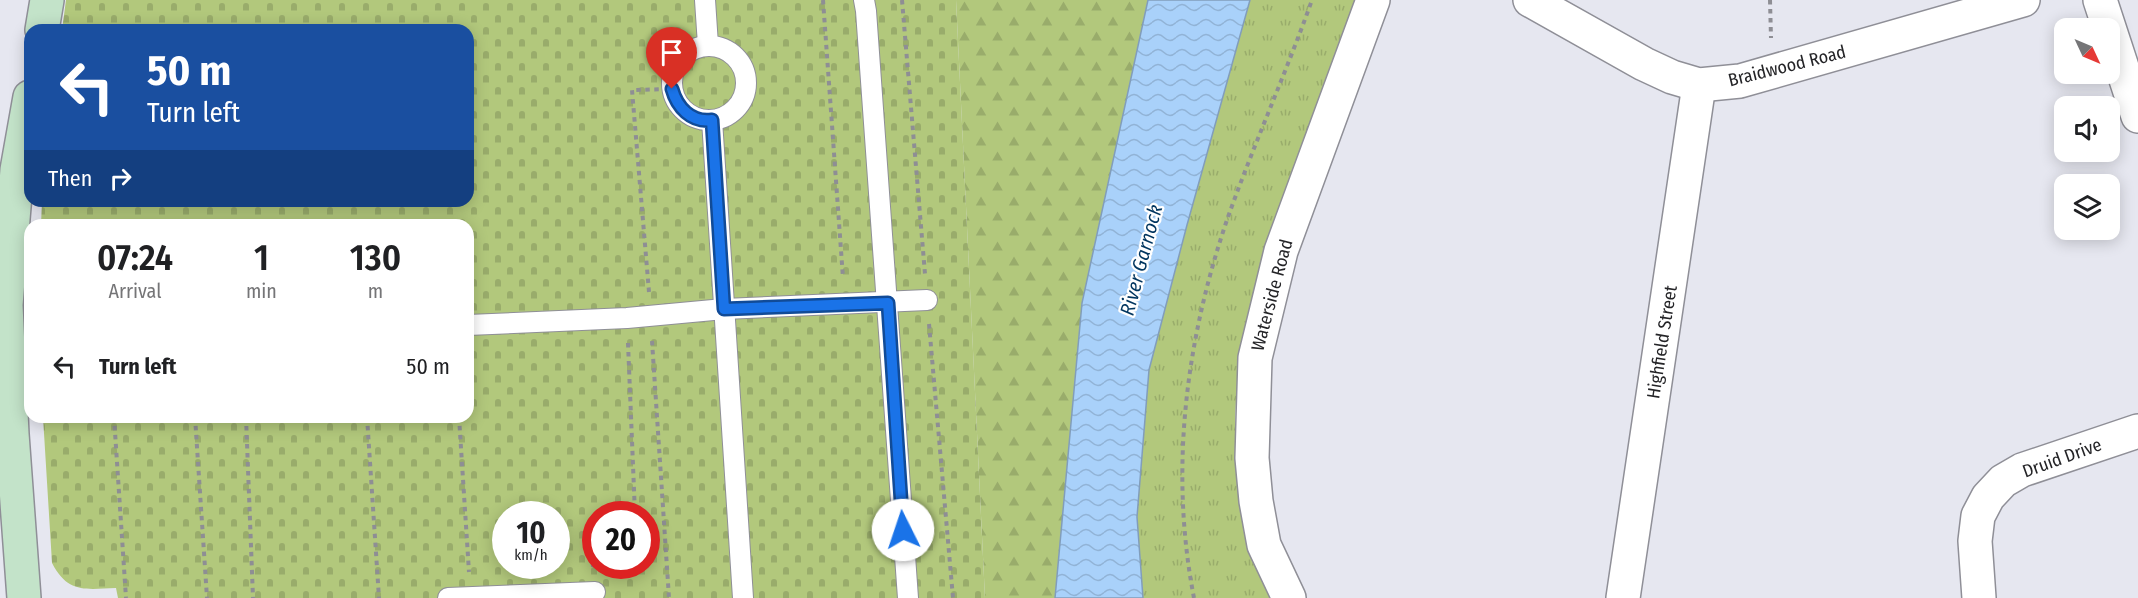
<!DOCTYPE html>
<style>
body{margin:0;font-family:"Fira Sans Condensed",sans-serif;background:#f6f6f6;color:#202124;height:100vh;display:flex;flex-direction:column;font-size:22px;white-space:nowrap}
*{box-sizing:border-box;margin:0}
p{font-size:20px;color:#757577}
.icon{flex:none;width:33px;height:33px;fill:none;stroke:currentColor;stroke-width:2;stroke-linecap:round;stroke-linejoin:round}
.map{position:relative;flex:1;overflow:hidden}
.drawer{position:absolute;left:24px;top:219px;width:450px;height:204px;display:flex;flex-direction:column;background:#fff;border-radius:18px;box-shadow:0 3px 15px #0003}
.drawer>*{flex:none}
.top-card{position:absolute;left:24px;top:24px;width:450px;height:183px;border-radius:18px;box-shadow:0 3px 15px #0003;background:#1a4fa0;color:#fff;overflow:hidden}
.needle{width:39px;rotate:134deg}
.fabs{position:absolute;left:2054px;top:18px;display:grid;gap:12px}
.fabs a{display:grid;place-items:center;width:66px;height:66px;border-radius:12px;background:#fff;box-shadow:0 3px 15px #0003;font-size:30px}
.speed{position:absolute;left:492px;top:501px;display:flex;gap:12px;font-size:30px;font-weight:700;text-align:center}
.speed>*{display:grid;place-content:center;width:78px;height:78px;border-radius:50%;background:#fff;box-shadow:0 3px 15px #0003;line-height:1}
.speed small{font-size:15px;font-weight:400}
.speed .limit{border:9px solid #d22;background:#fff;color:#111}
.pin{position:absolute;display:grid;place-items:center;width:51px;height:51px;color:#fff;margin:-62px -26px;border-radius:50% 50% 50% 0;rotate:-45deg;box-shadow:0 0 6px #0007}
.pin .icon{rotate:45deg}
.me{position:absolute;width:66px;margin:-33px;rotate:356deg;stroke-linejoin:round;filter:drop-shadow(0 0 4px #0008)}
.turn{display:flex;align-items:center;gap:21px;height:126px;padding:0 24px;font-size:27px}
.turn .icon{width:78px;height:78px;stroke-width:2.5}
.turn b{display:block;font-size:42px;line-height:51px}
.then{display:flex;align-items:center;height:57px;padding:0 24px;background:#0003;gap:12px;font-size:22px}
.eta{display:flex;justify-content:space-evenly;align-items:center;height:102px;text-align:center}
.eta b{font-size:36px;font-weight:600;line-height:42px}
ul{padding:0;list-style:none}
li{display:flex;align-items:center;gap:18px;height:90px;padding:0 24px}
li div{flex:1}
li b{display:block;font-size:22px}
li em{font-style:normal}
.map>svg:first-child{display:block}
.grass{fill:url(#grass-tufts)}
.forest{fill:url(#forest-firs)}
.cemetery{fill:url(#cemetery-stones);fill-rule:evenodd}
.water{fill:url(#water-waves);stroke:#819dbb;stroke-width:1.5}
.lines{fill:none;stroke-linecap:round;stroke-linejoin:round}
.lane-casing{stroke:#8f8f97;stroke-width:22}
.street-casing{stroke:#8f8f97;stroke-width:36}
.secondary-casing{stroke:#8f8f97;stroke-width:36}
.path{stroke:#8e8e94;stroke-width:4;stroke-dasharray:4.5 4.5;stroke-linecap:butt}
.lane{stroke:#fff;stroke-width:20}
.street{stroke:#fff;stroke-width:33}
.secondary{stroke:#c3e3c9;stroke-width:33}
.route-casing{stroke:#114b97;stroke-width:15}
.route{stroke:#1a73e8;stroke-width:10}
.labels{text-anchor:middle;stroke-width:4.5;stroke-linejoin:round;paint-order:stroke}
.street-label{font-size:18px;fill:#242427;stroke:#fff}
.water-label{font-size:20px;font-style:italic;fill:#00355f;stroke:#fff}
</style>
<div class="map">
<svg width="2138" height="598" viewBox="0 0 2138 598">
<defs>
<pattern id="grass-tufts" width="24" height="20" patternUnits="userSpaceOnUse" patternTransform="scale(1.5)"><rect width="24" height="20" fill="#b2c87c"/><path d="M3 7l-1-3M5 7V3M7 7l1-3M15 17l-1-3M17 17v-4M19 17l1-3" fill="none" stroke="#99ac6b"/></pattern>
<pattern id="forest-firs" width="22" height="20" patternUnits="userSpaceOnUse" patternTransform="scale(1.5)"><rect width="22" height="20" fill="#b2c87c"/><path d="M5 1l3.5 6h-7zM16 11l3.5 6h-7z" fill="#99ac6b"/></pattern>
<pattern id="cemetery-stones" width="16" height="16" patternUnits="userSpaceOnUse" patternTransform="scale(1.5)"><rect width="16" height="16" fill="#b2c87c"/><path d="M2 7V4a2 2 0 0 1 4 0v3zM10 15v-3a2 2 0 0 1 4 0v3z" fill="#99ac6b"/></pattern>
<pattern id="water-waves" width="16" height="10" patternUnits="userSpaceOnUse" patternTransform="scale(1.5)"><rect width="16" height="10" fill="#a9d1fa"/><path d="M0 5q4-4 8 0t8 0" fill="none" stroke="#91b3d6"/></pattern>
</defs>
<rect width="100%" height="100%" fill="#e6e7f0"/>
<!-- grass -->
<path class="grass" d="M1250 0H1358C1302 160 1213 324 1240 499 1242 512 1242 527 1246 540 1251 559 1263 579 1271 598H1143L1137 517 1149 370 1187 225Z"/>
<!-- forest -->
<path class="forest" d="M956 0H1148L1082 303 1055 598H985Z"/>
<!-- cemetery -->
<path class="cemetery" d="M66 0H956L985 598H118L116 588C86 589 68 594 52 563L43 417H468V225H41L42 201H468V30H62ZM506 514H556V566H506ZM596 514H646V566H596Z"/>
<!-- water -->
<path class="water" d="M1148 0H1250L1187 225 1149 370 1137 517 1143 598H1055L1082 303Z"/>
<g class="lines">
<defs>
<g id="lane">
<path d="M705 0 708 45"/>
<path d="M864 0 866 11 908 598"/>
<circle cx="709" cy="83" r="37"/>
<path d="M712 120 743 598"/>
<path d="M468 325 627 318 724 309 927 300"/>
<path d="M448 598 595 592"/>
</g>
<g id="street">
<path d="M1530 0 1644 64 1672 77 1699 85 1740 81 2023 0"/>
<path d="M2100 0 2138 116"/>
<path d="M1289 598 1264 545 1256 501 1252 458 1255 358 1281 251 1373 0"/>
<path d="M1623 598 1699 85"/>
<path d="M1979 598 1975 541 1978 516 1988 497 2003 481 2022 470 2138 431"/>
</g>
<g id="secondary">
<path d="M42 30 47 0"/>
<path d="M24 598 12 434 6 305 17 170 30 97"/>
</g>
</defs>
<!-- lane casing -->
<use href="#lane" class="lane-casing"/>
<!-- street casing -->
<use href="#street" class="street-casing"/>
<!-- secondary casing -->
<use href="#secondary" class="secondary-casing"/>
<!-- path -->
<g class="path">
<path d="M823 0 843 278"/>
<path d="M902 0 925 274"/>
<path d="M1770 0 1771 38"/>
<path d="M649 292 632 90 672 89"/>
<path d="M929 324 953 598"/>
<path d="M652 341 669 598"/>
<path d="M628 343 635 514"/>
<path d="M114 417 126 598"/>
<path d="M195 417 207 598"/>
<path d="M246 417 253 598"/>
<path d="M367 417 379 598"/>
<path d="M459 417 469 572"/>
<path d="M593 567 592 550 596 545"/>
<path d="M1194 598C1169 470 1186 339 1228 217 1254 144 1286 73 1312 0"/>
</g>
<!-- lane -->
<use href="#lane" class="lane"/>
<!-- street -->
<use href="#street" class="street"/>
<!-- secondary -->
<use href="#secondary" class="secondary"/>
</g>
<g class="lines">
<defs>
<path id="route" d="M672 89C677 107 691 123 712 120L724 309 888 303 903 530"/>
</defs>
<!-- route casing -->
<use href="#route" class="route-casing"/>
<!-- route -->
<use href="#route" class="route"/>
</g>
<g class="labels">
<!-- street labels -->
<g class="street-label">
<text transform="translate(1787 66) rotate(-14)" y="6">Braidwood Road</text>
<text transform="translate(1272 295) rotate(-75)" y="6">Waterside Road</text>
<text transform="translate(1662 342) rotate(-81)" y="6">Highfield Street</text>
<text transform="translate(2062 458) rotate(-20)" y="6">Druid Drive</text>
</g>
<!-- water labels -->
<g class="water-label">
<text transform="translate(1141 260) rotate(-75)" y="7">River Garnock</text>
</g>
</g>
</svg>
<div class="fabs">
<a><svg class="needle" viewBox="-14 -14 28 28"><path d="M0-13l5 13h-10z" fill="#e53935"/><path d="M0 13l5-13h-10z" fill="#757577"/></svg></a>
<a><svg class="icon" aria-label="sound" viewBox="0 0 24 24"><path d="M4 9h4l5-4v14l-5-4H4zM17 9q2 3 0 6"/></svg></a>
<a><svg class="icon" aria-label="layers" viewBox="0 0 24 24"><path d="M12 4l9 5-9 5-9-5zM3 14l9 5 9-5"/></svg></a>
</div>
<div class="speed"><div>10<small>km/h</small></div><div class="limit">20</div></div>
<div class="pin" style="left:672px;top:89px;background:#d93025"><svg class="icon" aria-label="arrive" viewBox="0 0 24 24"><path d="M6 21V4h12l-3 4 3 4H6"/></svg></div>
<svg class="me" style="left:903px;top:530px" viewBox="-20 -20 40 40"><circle r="19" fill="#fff"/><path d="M0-13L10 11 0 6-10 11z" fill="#1a73e8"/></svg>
<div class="top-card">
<div class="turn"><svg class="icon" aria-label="left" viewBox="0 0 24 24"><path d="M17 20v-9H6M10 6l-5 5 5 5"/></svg><div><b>50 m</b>Turn left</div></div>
<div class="then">Then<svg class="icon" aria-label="right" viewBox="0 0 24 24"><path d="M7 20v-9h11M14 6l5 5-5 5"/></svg></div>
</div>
<section class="drawer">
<div class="eta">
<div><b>07:24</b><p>Arrival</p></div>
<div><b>1</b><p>min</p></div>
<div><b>130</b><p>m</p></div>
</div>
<ul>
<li><svg class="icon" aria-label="left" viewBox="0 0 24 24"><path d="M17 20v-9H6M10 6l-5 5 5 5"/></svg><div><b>Turn left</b></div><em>50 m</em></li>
</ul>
</section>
</div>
